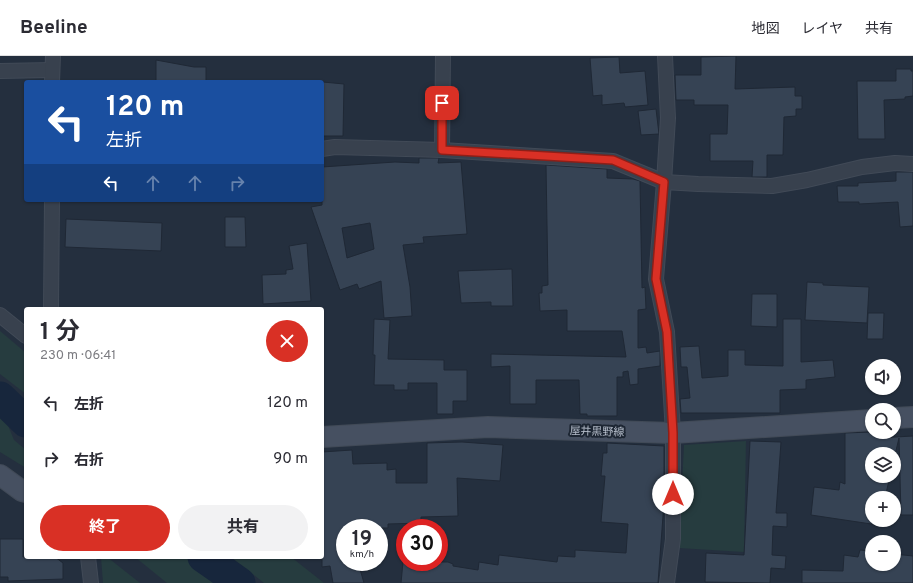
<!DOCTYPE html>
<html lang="ja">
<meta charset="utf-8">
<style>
body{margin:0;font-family:Overpass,"Noto Sans JP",sans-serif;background:#f2f2f3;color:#2b2b33;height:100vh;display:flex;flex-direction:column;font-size:15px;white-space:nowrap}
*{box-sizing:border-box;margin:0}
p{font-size:13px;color:#7c7c81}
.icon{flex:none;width:22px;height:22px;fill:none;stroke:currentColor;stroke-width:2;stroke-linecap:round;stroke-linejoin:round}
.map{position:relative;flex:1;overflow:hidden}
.side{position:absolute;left:24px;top:251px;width:300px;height:252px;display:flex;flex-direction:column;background:#fff;border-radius:4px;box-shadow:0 1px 3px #0004}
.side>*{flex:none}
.hud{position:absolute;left:24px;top:24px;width:300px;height:122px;border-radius:4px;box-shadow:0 1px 3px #0004;background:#1a4fa0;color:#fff;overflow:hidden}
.buttons{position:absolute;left:865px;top:303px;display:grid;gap:8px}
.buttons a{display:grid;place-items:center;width:36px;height:36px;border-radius:50%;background:#fff;box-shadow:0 1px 3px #0004;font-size:20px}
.speed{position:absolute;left:336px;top:463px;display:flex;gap:8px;font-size:20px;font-weight:700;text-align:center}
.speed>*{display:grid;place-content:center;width:52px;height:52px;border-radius:50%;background:#fff;box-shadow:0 1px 3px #0004;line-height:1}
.speed small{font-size:10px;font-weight:400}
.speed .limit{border:6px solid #d22;background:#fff;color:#111}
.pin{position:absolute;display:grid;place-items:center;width:34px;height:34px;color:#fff;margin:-17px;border-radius:8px;box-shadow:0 2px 6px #0006}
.me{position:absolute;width:44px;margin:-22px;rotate:0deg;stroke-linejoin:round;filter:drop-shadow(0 0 3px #0008)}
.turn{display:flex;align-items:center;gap:14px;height:84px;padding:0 16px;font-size:18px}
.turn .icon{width:52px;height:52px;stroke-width:2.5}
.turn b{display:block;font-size:28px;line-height:34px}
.lanes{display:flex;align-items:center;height:38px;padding:0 16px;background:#0003;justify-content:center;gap:20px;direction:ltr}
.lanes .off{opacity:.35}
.round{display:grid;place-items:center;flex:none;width:42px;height:42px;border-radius:21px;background:#f2f2f3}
.overview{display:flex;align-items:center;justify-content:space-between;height:68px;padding:0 16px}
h1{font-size:24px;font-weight:700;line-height:30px}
.action{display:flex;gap:8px;margin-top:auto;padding:8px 16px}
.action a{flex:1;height:46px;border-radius:24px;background:#d93025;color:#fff;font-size:16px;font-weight:700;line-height:46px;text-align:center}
.action a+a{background:#f2f2f3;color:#2b2b33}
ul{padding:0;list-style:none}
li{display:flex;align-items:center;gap:12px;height:56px;padding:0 16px}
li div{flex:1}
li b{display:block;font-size:15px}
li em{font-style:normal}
header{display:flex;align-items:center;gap:24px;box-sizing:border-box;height:56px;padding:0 20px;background:#fff;border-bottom:1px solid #e1e1e2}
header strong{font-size:19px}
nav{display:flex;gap:22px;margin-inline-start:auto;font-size:14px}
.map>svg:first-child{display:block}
.green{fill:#263c3f}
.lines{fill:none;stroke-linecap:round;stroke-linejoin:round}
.river{stroke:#17263c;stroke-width:31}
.building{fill:#364354;stroke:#1f2835;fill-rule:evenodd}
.street-casing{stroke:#414a57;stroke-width:16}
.secondary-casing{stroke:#414a57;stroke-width:22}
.street{stroke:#38414e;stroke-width:14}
.secondary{stroke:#465061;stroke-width:20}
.route-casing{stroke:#8d1f18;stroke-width:10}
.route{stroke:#d93025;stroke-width:7}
.labels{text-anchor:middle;stroke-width:4;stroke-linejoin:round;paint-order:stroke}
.street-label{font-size:11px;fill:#b4bcc9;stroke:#1d2633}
</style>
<header>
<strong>Beeline</strong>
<nav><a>地図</a><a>レイヤ</a><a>共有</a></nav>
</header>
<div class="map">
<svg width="913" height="527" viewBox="0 0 913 527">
<rect width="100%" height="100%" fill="#242f3e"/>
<!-- green -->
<g class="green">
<path d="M0 275 26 297V338L0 318Z"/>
<path d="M0 350 14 384 26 394V412L0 396Z"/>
<path d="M746 385 744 496 679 492 684 389Z"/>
<path d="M101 501H107L140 527H103Z"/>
<path d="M135 501H192L221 513 234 527H167Z"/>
<path d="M231 501H291L324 527H264Z"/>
</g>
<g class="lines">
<!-- river -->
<g class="river">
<path d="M0 341 26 366"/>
<path d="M203 501 240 527"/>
</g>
</g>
<!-- building -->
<g class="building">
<path d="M736 0 735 33 795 31V40H802V53H796V60L784 61 783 99H767V121H752L753 105H710V78H727L728 49H694V44H676L675 19H701V1Z"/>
<path d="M619 1 620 17 645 15 648 49 625 51 624 47 602 49V39L593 40 590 2Z"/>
<path d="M156 4 194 11H206V26H156Z"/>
<path d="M896 13H911V15H913V40L905 41V43L884 44 885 83H858L857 25H896Z"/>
<path d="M323 26 344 28 343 80H322Z"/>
<path d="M656 53 659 78 641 79 638 55Z"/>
<path d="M419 102H439L438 107 461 106 467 178 423 181 424 187 403 189 410 231 412 260 384 262 381 225 359 233 357 228 340 234 311 151 322 149V111L395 106 419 107ZM370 167 374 193 347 202 342 172Z"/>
<path d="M546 109 607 113V122L633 123 640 125 642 232 645 231 646 253 638 254V292L646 291 647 297 660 295V310L638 313V328L630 329 628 315 623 316V321H617V360H587V358H580L579 324H536V348H510V310L491 311V298L626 301 622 275H567V254L540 255 539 237H542V230L548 229Z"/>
<path d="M896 116H913V170L900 171 898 146 859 148V146H838L837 130H858V127L896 125Z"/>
<path d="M225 161H245L246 191H225Z"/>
<path d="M66 163 162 167 161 195 65 191Z"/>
<path d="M307 187 311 245 263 248 262 219 286 218V214L293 213 289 190Z"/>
<path d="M512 213 513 250H491V246L461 247 458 215Z"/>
<path d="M807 226 823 227V229L869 231 867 267 805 264Z"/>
<path d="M752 238H777V271L751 270Z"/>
<path d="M868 257H884L883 283H867Z"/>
<path d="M374 263 390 264 388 303 444 304V314H467V345H453V358H437V327H408V334H394V329H374L375 299H373Z"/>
<path d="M783 263H801V306L833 304 835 321 806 324V333L780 334V357H681L680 343 690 342 687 311H681L680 291 699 290 702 322 728 320V294H745V309L783 310Z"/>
<path d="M872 376H878V382L913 380V459H901L899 382 894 403V398H872V420H890L885 442H872V464H879L878 469 811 459 814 431 839 434 840 426 845 428V377Z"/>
<path d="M750 385 781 386 776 457H787V471L773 470 772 499 786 500 785 513 771 512 770 527 705 526 706 497 744 499Z"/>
<path d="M462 386 503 389 500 425 457 422 458 460 421 461V467L388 468V472H345V506H358L364 527H333L330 510 322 511V396L352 394 353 408 387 407V414L396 413V427H427V387Z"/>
<path d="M607 387 664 390V420L662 442H664V447L658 527H401L403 506H448L453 508V510L478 514 479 506 498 509 499 499 557 506 558 500 575 501V494L626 497 628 468 601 466 605 420H601L603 397H607Z"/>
<path d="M0 483H23V501H55L63 507V523L8 525V521H0Z"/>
<path d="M860 494 872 495V508H894V498L913 500V527H802V514L843 515 844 499 858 501Z"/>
</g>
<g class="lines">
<defs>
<g id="street">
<path d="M665 0 668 62 664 126 656 223 667 276 673 377V483L667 527"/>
<path d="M0 15 52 14"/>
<path d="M52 26 53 0"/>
<path d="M322 93 335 91 442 94 613 105 664 126 698 128 772 130 807 124 862 111 895 107 913 108"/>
<path d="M442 94 443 0"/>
<path d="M51 253 52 144"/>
<path d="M0 259 26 280"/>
<path d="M88 501 91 527"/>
</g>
<g id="secondary">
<path d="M894 362 913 361"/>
<path d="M322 381 488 371 673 377 872 364"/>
<path d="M0 419 22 435 26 436"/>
</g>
</defs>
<!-- street casing -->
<use href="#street" class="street-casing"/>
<!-- secondary casing -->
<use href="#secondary" class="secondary-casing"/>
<!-- street -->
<use href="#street" class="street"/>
<!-- secondary -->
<use href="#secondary" class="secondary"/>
</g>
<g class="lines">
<defs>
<path id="route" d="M442 47V94L613 104 664 126 656 223 667 276 673 377V438"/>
</defs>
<!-- route casing -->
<use href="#route" class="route-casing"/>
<!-- route -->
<use href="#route" class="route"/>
</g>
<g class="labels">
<!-- street labels -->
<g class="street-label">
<text transform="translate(597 375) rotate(2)" y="4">屋井黒野線</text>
</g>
</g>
</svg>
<div class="buttons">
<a><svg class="icon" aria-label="sound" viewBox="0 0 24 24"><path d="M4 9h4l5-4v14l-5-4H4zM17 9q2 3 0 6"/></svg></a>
<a><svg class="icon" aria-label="search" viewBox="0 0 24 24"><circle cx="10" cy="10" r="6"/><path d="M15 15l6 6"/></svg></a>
<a><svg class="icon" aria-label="layers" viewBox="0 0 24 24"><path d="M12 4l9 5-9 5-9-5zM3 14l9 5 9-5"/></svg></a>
<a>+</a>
<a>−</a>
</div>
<div class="speed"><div>19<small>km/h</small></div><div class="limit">30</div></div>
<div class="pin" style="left:442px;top:47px;background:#d93025"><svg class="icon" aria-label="arrive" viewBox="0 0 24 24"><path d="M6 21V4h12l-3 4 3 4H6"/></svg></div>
<svg class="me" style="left:673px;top:438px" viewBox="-20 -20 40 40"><circle r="19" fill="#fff"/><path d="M0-13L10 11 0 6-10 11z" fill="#d93025"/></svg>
<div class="hud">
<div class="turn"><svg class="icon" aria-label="left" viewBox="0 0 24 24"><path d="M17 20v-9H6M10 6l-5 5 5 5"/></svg><div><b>120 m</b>左折</div></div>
<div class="lanes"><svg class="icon" aria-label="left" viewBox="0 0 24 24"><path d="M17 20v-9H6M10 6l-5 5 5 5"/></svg><svg class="icon off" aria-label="ahead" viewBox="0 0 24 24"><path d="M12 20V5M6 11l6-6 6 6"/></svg><svg class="icon off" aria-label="ahead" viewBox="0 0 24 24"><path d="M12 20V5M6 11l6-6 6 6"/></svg><svg class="icon off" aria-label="right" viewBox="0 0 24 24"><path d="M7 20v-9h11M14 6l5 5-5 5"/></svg></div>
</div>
<section class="side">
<div class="overview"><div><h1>1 分</h1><p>230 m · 06:41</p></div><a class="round" style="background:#d93025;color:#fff"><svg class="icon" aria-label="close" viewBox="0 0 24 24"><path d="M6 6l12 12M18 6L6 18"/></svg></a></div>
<ul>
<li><svg class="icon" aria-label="left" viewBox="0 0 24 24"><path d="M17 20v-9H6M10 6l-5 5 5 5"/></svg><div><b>左折</b></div><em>120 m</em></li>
<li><svg class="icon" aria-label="right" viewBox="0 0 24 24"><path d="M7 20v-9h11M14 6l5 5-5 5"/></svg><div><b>右折</b></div><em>90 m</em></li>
</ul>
<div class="action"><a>終了</a><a>共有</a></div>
</section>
</div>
